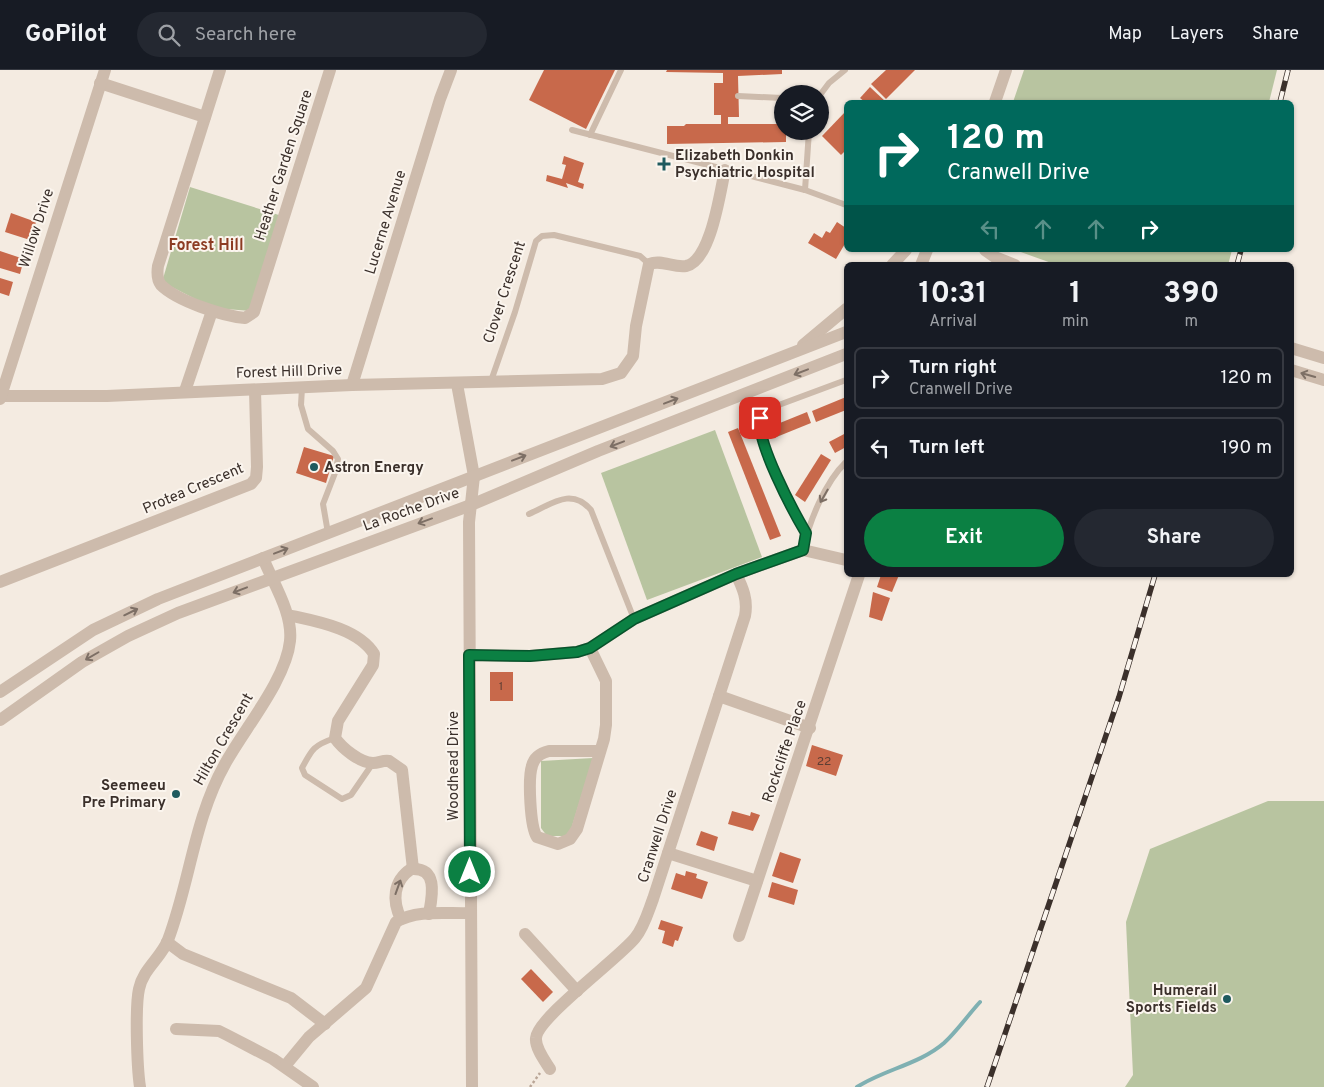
<!DOCTYPE html>
<style>
body{margin:0;font-family:Overpass,sans-serif;background:#242831;color:#f1f3f6;height:100vh;display:flex;flex-direction:column;font-size:19px;white-space:nowrap}
*{box-sizing:border-box;margin:0}
p{font-size:16px;color:#9ea1a6}
.icon{flex:none;width:28px;height:28px;fill:none;stroke:currentColor;stroke-width:2;stroke-linecap:round;stroke-linejoin:round}
.map{position:relative;flex:1;overflow:hidden}
.side{position:absolute;left:844px;top:192px;width:450px;height:315px;display:flex;flex-direction:column;background:#171b24;border-radius:8px;box-shadow:0 1px 4px #0004}
.side>*{flex:none}
.top-card{position:absolute;left:844px;top:30px;width:450px;height:152px;border-radius:8px;box-shadow:0 1px 4px #0004;background:#00695c;color:#fff;overflow:hidden}
.controls{position:absolute;left:774px;top:15px;display:grid;gap:10px}
.controls a{display:grid;place-items:center;width:55px;height:55px;border-radius:50%;background:#171b24;box-shadow:0 1px 4px #0004;font-size:25px}
.pin{position:absolute;display:grid;place-items:center;width:42px;height:42px;color:#fff;margin:-21px;border-radius:10px;box-shadow:0 2px 8px #0006}
.me{position:absolute;width:55px;margin:-28px;rotate:0deg;stroke-linejoin:round;filter:drop-shadow(0 0 4px #0008)}
.turn{display:flex;align-items:center;gap:18px;height:105px;padding:0 20px;font-size:22px}
.turn .icon{width:65px;height:65px;stroke-width:2.5}
.turn b{display:block;font-size:35px;line-height:42px}
.lanes{display:flex;align-items:center;height:48px;padding:0 20px;background:#0003;justify-content:center;gap:25px;direction:ltr}
.lanes .off{opacity:.35}
.eta{display:flex;justify-content:space-evenly;align-items:center;height:85px;text-align:center}
.eta b{font-size:30px;font-weight:700;line-height:35px}
.action{display:flex;gap:10px;margin-top:auto;padding:10px 20px}
.action a{flex:1;height:58px;border-radius:30px;background:#0b8043;color:#fff;font-size:20px;font-weight:700;line-height:58px;text-align:center}
.action a+a{background:#242831;color:#f1f3f6}
ul{padding:0;list-style:none}
li{display:flex;align-items:center;gap:15px;height:62px;margin:0 10px 8px;padding:0 10px;border:2px solid #363941;border-radius:8px}
li div{flex:1}
li b{display:block;font-size:19px}
li em{font-style:normal}
header{display:flex;align-items:center;gap:30px;box-sizing:border-box;height:70px;padding:0 25px;background:#171b24;border-bottom:1px solid #363941}
header strong{font-size:24px}
nav{display:flex;gap:28px;margin-inline-start:auto;font-size:18px}
.search{width:350px;height:45px;background:#242831;display:flex;align-items:center;gap:12px;box-sizing:border-box;padding:0 18px;border-radius:28px;color:#9ea1a6;font-size:19px}
.map>svg:first-child{display:block}
.green{fill:#b8c4a0}
.lines{fill:none;stroke-linecap:round;stroke-linejoin:round}
.stream{stroke:#7fb0b2;stroke-width:4}
.building{fill:#c8694b}
.path{stroke:#b9a596;stroke-width:2.5;stroke-dasharray:2.5 2.5;stroke-linecap:butt}
.service{stroke:#cdbbac;stroke-width:6}
.minor{stroke:#cdbbac;stroke-width:12}
.tertiary{stroke:#cdbbac;stroke-width:12}
.rail-casing{stroke:#3b302b;stroke-width:5.5}
.rail{stroke:#fbf5ee;stroke-width:4;stroke-dasharray:11;stroke-linecap:butt}
.oneway{stroke:#7d6f65}
.route-casing{stroke:#07532c;stroke-width:12}
.route{stroke:#0b8043;stroke-width:9}
.poi-dot{fill:#1f5a5e;stroke:#fbf5ee;stroke-width:2}
.labels{text-anchor:middle;stroke-width:4;stroke-linejoin:round;paint-order:stroke}
.number-label{font-size:12px;fill:#5e3e33}
.poi-label{font-size:15px;font-weight:bold;fill:#3b302b;stroke:#fbf5ee;text-anchor:start}
.street-label{font-size:15px;fill:#3b302b;stroke:#fbf5ee}
.neighbourhood-label{font-size:16px;font-weight:bold;fill:#8c3b22;stroke:#fbf5ee}
</style>
<header>
<strong>GoPilot</strong>
<div class="search"><svg class="icon" aria-label="search" viewBox="0 0 24 24"><circle cx="10" cy="10" r="6"/><path d="M15 15l6 6"/></svg>Search here</div>
<nav><a>Map</a><a>Layers</a><a>Share</a></nav>
</header>
<div class="map">
<svg width="1324" height="1017" viewBox="0 0 1324 1017">
<rect width="100%" height="100%" fill="#f4ebe1"/>
<!-- green -->
<g class="green">
<path d="M1024 0H1277L1269 32H1013Z"/>
<path d="M190 117 282 146 251 241 213 238 162 212Z"/>
<path d="M1015 180H1232L1228 195H1057Z"/>
<path d="M715 360 762 487 647 530 601 403Z"/>
<path d="M593 688 569 766H547L541 758V691Z"/>
<path d="M1268 731H1324V1017H1125L1133 1005 1126 852 1150 779Z"/>
</g>
<g class="lines">
<!-- stream -->
<path class="stream" d="M857 1017C883 1000 920 994 944 973 957 961 968 945 980 932"/>
</g>
<!-- building -->
<g class="building">
<path d="M544 0H615L586 59 529 30Z"/>
<path d="M667 0H782V4L738 6 739 47H728V54H782V61H786V72L667 74V56H684L686 54H721V45H714V13H723V3L666 2Z"/>
<path d="M886 0H915L886 29 871 14Z"/>
<path d="M870 17 886 32H865L860 28Z"/>
<path d="M846 41V80L841 85 822 66Z"/>
<path d="M564 86 584 93 578 112 584 114 583 119 566 113 568 118 546 111 547 105 562 109 566 95 562 94Z"/>
<path d="M11 143 36 152 30 170 5 162Z"/>
<path d="M837 152 846 158V172L836 189 808 173 814 163 822 168 826 161 830 163Z"/>
<path d="M0 181 24 189 20 204 0 198Z"/>
<path d="M0 208 13 212 9 226 0 223Z"/>
<path d="M846 327V340L816 352 812 341Z"/>
<path d="M807 342 811 353 774 368 770 357Z"/>
<path d="M738 358 781 466 770 470 728 362Z"/>
<path d="M846 363V377L835 383 829 372Z"/>
<path d="M304 377 334 386 326 413 296 403Z"/>
<path d="M821 384 831 390 805 432 795 425Z"/>
<path d="M881 505H899L892 522 877 517Z"/>
<path d="M873 522 890 528 882 551 869 547Z"/>
<rect x="490" y="602" width="23" height="29"/>
<path d="M812 675 843 685 836 706 806 696Z"/>
<path d="M732 741 750 746 751 742 760 745 753 761 728 754Z"/>
<path d="M701 761 718 767 714 781 696 775Z"/>
<path d="M780 782 801 789 793 813 772 806Z"/>
<path d="M686 801 697 804 696 808 708 812 702 829 671 819 676 803 685 806Z"/>
<path d="M772 812 798 820 794 835 768 827Z"/>
<path d="M661 850 683 857 678 871 675 870 673 877 662 873 665 861 658 859Z"/>
<path d="M531 899 553 922 543 932 521 909Z"/>
</g>
<g class="lines">
<!-- path -->
<path class="path" d="M530 1017 540 1003"/>
<!-- service -->
<g class="service">
<path d="M820 25 829 13 845 0"/>
<path d="M738 26 782 28"/>
<path d="M572 60 805 120 846 135"/>
<path d="M590 65 621 0"/>
<path d="M805 120 809 61"/>
<path d="M491 311 515 242 536 171 542 166 554 165 640 186 649 194"/>
<path d="M302 318 301 335 308 359 333 381 338 389 335 403 323 434 328 463"/>
<path d="M529 444C552 434 571 417 591 440L634 549"/>
<path d="M806 463C793 440 756 373 760 348L768 339 846 310"/>
<path d="M803 480C809 452 825 412 846 392"/>
<path d="M335 668C314 675 312 679 302 698L305 705 342 729 351 725 373 693"/>
</g>
<!-- minor -->
<g class="minor">
<path d="M220 0 158 196C157 203 157 210 161 215 177 231 223 246 245 248L254 242 330 0"/>
<path d="M100 13 205 47"/>
<path d="M457 314 474 406 469 452 472 1017"/>
<path d="M352 315 440 29 451 0"/>
<path d="M185 321 212 241"/>
<path d="M0 326H107L352 315 602 309 621 303 633 286 636 256 649 194C662 189 673 198 686 196 711 191 720 122 725 100"/>
<path d="M0 329 105 0"/>
<path d="M0 512 251 414 256 408 257 397 255 320"/>
<path d="M288 545C315 551 358 558 374 584L373 595 338 651 335 668C342 678 360 693 373 693 379 693 383 690 389 691L402 700 413 799"/>
<path d="M590 578 606 611V655L604 669 577 759 570 769 558 774 537 767C530 757 528 708 532 696 534 687 541 683 549 681H600"/>
<path d="M469 585 530 586 577 582 590 578 634 549 736 504 803 480 846 490"/>
<path d="M719 626 810 658"/>
<path d="M668 783 757 811"/>
<path d="M401 849C392 831 393 811 411 799 439 797 432 827 429 844"/>
<path d="M525 864 577 921"/>
<path d="M739 866 859 505"/>
<path d="M167 872 183 884 291 928 325 954"/>
<path d="M176 959 219 961 227 965 273 989 313 1017"/>
<path d="M285 996 309 967 366 918 396 852C417 839 447 844 471 843"/>
<path d="M550 999C545 991 535 978 536 968 537 948 619 888 635 868 644 857 648 842 653 829L745 546C748 530 743 518 736 504"/>
<path d="M140 1017C137 997 135 937 139 919 143 899 161 888 168 870 190 812 194 749 225 694 244 659 286 610 290 571 293 543 273 513 263 488"/>
</g>
<!-- tertiary -->
<g class="tertiary">
<path d="M995 32 1006 0"/>
<path d="M985 180 995 187 1015 195"/>
<path d="M892 195 906 180"/>
<path d="M921 195 927 180"/>
<path d="M803 275 846 239"/>
<path d="M1291 278 1324 288"/>
<path d="M1291 300 1324 310"/>
<path d="M0 622 93 560 158 529 846 262"/>
<path d="M0 650 82 592 128 566 178 543 471 435 598 381 846 284"/>
</g>
<defs>
<g id="rail">
<path d="M1280 32 1288 0"/>
<path d="M1237 195 1241 180"/>
<path d="M987 1017 1119 627 1155 505"/>
</g>
</defs>
<!-- rail casing -->
<use href="#rail" class="rail-casing"/>
<!-- rail -->
<use href="#rail" class="rail"/>
</g>
<!-- one-way arrows -->
<defs><path id="oneway-shaft" d="M-6 0H5M1.5-3L5.5 0L1.5 3" fill="none" stroke-width="1.6" stroke-linecap="round" stroke-linejoin="round" transform="scale(1.25)"/></defs>
<g class="oneway">
<use href="#oneway-shaft" transform="translate(801 302) rotate(159)"/>
<use href="#oneway-shaft" transform="translate(1308 305) rotate(-164)"/>
<use href="#oneway-shaft" transform="translate(671 331) rotate(-21)"/>
<use href="#oneway-shaft" transform="translate(617 374) rotate(159)"/>
<use href="#oneway-shaft" transform="translate(519 388) rotate(-21)"/>
<use href="#oneway-shaft" transform="translate(824 426) rotate(120)"/>
<use href="#oneway-shaft" transform="translate(425 451) rotate(160)"/>
<use href="#oneway-shaft" transform="translate(281 481) rotate(-21)"/>
<use href="#oneway-shaft" transform="translate(240 520) rotate(159)"/>
<use href="#oneway-shaft" transform="translate(131 542) rotate(-26)"/>
<use href="#oneway-shaft" transform="translate(92 586) rotate(150)"/>
<use href="#oneway-shaft" transform="translate(398 817) rotate(-70)"/>
</g>
<g class="lines">
<defs>
<path id="route" d="M470 802 469 585 530 586 577 582 590 578 634 549 736 504 803 480 806 463C793 441 756 372 760 348"/>
</defs>
<!-- route casing -->
<use href="#route" class="route-casing"/>
<!-- route -->
<use href="#route" class="route"/>
</g>
<!-- markers -->
<g class="poi-dot">
<path d="M661.5 86.5h5v5h5v5h-5v5h-5v-5h-5v-5h5z"/>
<circle cx="314" cy="397" r="5"/>
<circle cx="176" cy="724" r="5"/>
<circle cx="1227" cy="929" r="5"/>
</g>
<g class="labels">
<!-- number labels -->
<g class="number-label">
<text x="501" y="620">1</text>
<text x="824" y="695">22</text>
</g>
<!-- poi labels -->
<g class="poi-label">
<text x="675" y="90">Elizabeth Donkin<tspan x="675" dy="17">Psychiatric Hospital</tspan></text>
<text x="324" y="402">Astron Energy</text>
<text x="166" y="720" text-anchor="end">Seemeeu<tspan x="166" dy="17">Pre Primary</tspan></text>
<text x="1217" y="925" text-anchor="end">Humerail<tspan x="1217" dy="17">Sports Fields</tspan></text>
</g>
<!-- street labels -->
<g class="street-label">
<text transform="translate(283 95) rotate(-72)" y="5">Heather Garden Square</text>
<text transform="translate(385 152) rotate(-73)" y="5">Lucerne Avenue</text>
<text transform="translate(36 158) rotate(-72)" y="5">Willow Drive</text>
<text transform="translate(504 222) rotate(-72)" y="5">Clover Crescent</text>
<text transform="translate(289 301) rotate(-2)" y="5">Forest Hill Drive</text>
<text transform="translate(193 418) rotate(-23)" y="5">Protea Crescent</text>
<text transform="translate(411 439) rotate(-20)" y="5">La Roche Drive</text>
<text transform="translate(223 669) rotate(-60)" y="5">Hilton Crescent</text>
<text transform="translate(784 681) rotate(-71)" y="5">Rockcliffe Place</text>
<text transform="translate(453 696) rotate(-90)" y="5">Woodhead Drive</text>
<text transform="translate(657 766) rotate(-72)" y="5">Cranwell Drive</text>
</g>
<!-- neighbourhood labels -->
<g class="neighbourhood-label">
<text x="206" y="180">Forest Hill</text>
</g>
</g>
</svg>
<div class="controls">
<a><svg class="icon" aria-label="layers" viewBox="0 0 24 24"><path d="M12 4l9 5-9 5-9-5zM3 14l9 5 9-5"/></svg></a>
</div>
<div class="pin" style="left:760px;top:348px;background:#d93025"><svg class="icon" aria-label="arrive" viewBox="0 0 24 24"><path d="M6 21V4h12l-3 4 3 4H6"/></svg></div>
<svg class="me" style="left:470px;top:802px" viewBox="-20 -20 40 40"><circle r="17" fill="#0b8043" stroke="#fff" stroke-width="3"/><path d="M0-11L8 9 0 5-8 9z" fill="#fff"/></svg>
<div class="top-card">
<div class="turn"><svg class="icon" aria-label="right" viewBox="0 0 24 24"><path d="M7 20v-9h11M14 6l5 5-5 5"/></svg><div><b>120 m</b>Cranwell Drive</div></div>
<div class="lanes"><svg class="icon off" aria-label="left" viewBox="0 0 24 24"><path d="M17 20v-9H6M10 6l-5 5 5 5"/></svg><svg class="icon off" aria-label="ahead" viewBox="0 0 24 24"><path d="M12 20V5M6 11l6-6 6 6"/></svg><svg class="icon off" aria-label="ahead" viewBox="0 0 24 24"><path d="M12 20V5M6 11l6-6 6 6"/></svg><svg class="icon" aria-label="right" viewBox="0 0 24 24"><path d="M7 20v-9h11M14 6l5 5-5 5"/></svg></div>
</div>
<section class="side">
<div class="eta">
<div><b>10:31</b><p>Arrival</p></div>
<div><b>1</b><p>min</p></div>
<div><b>390</b><p>m</p></div>
</div>
<ul>
<li><svg class="icon" aria-label="right" viewBox="0 0 24 24"><path d="M7 20v-9h11M14 6l5 5-5 5"/></svg><div><b>Turn right</b><p>Cranwell Drive</p></div><em>120 m</em></li>
<li><svg class="icon" aria-label="left" viewBox="0 0 24 24"><path d="M17 20v-9H6M10 6l-5 5 5 5"/></svg><div><b>Turn left</b></div><em>190 m</em></li>
</ul>
<div class="action"><a>Exit</a><a>Share</a></div>
</section>
</div>
